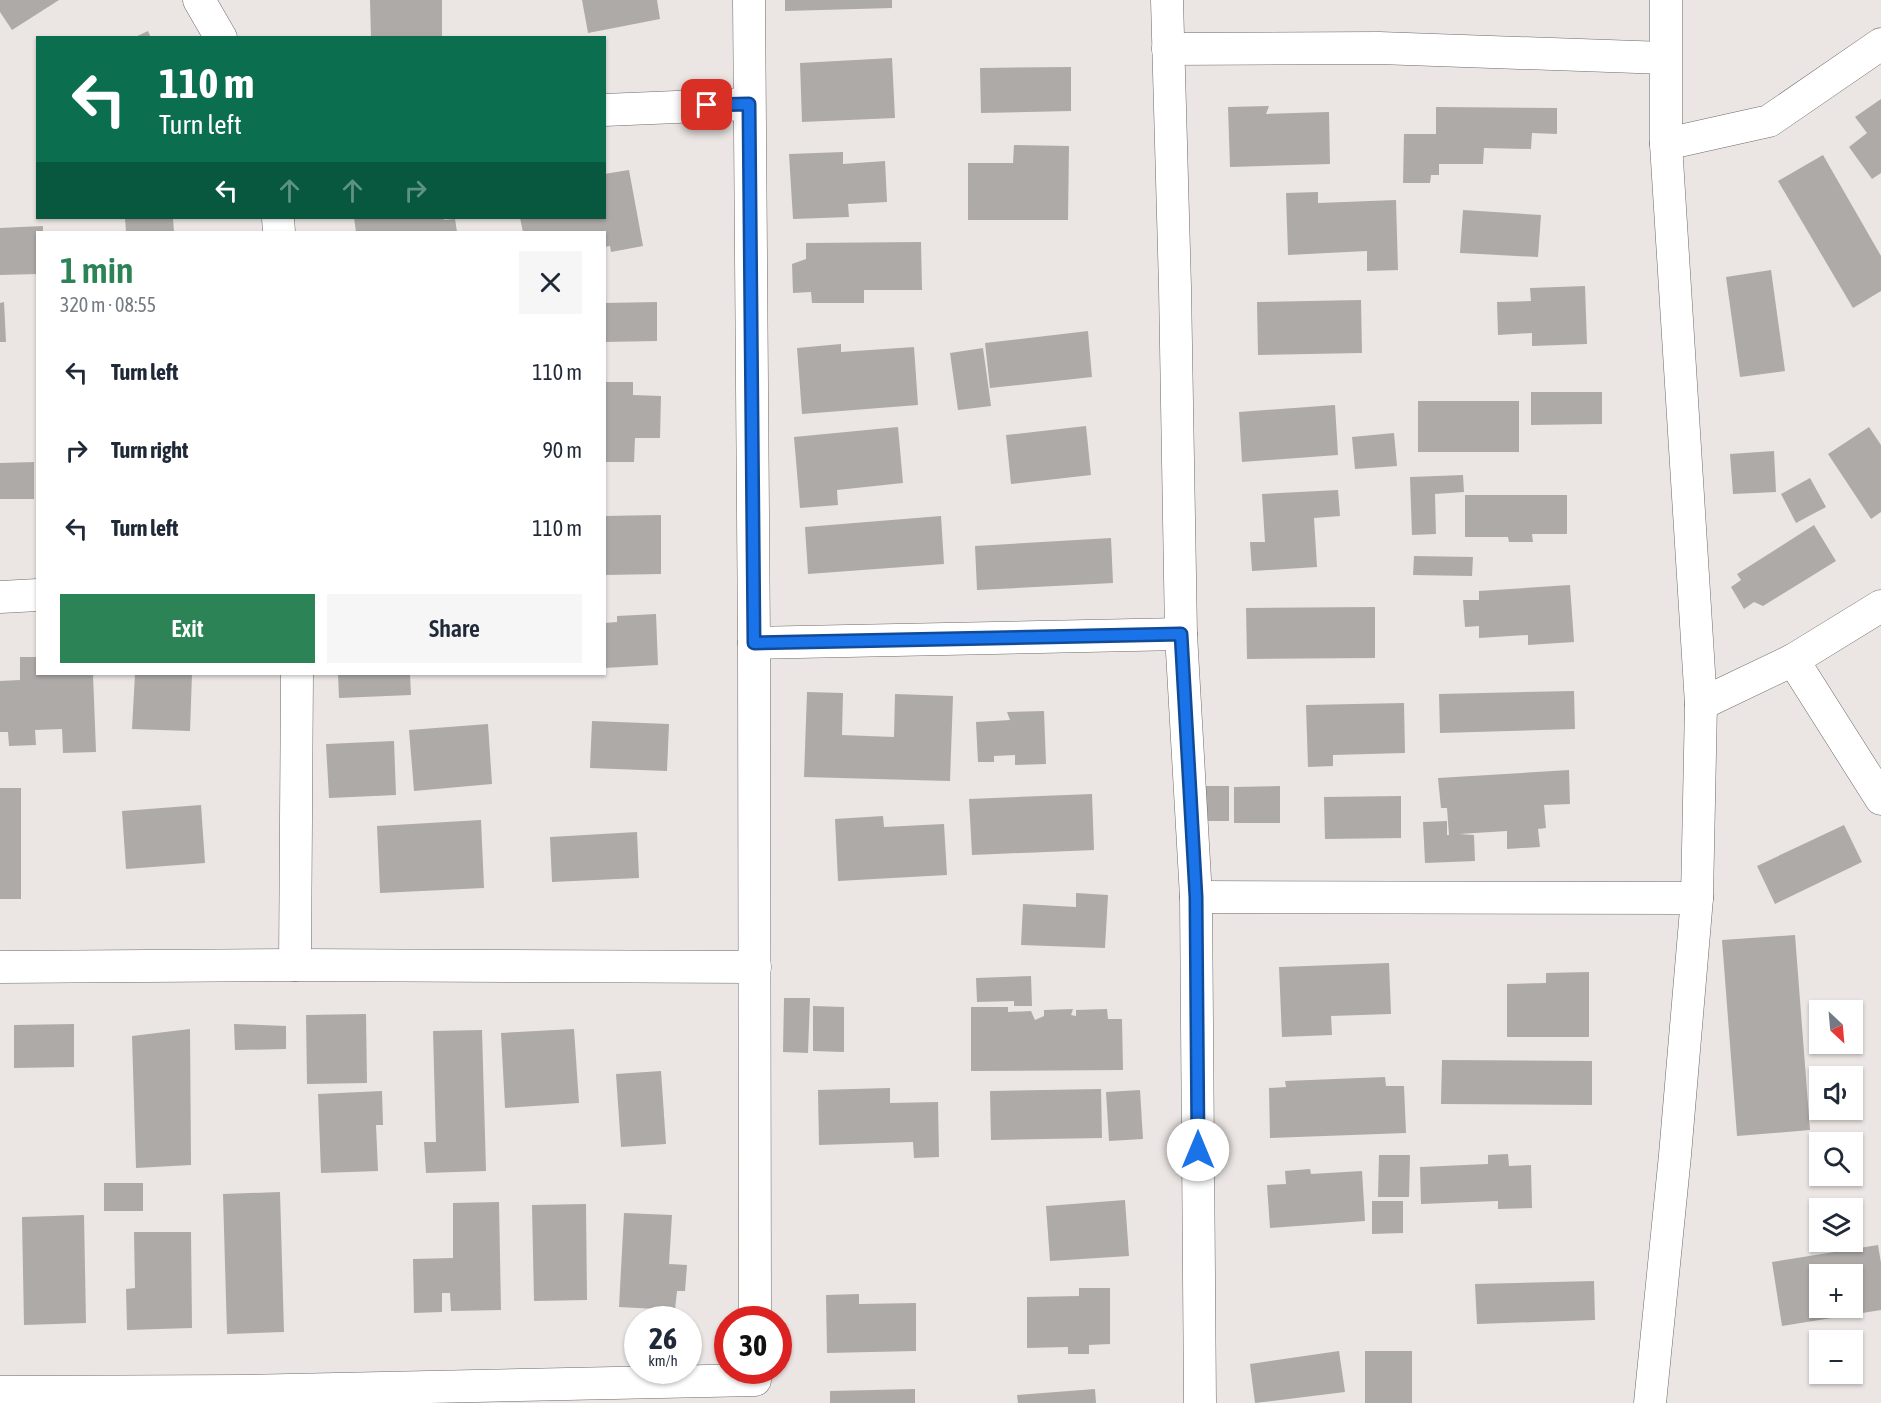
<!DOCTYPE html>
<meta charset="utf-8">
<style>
body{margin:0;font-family:"Asap Condensed",sans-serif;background:#f6f6f7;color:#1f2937;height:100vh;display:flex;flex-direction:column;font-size:22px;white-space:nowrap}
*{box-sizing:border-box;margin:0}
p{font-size:20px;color:#747a83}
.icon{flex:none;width:33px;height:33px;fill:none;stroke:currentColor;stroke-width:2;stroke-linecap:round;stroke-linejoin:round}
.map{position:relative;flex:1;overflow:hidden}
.details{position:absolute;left:36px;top:231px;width:570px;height:444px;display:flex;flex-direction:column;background:#fff;border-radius:0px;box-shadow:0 2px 4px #0004}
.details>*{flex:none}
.hud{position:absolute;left:36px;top:36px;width:570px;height:183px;border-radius:0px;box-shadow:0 2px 4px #0004;background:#0b6e4f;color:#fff;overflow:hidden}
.needle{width:39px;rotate:154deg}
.buttons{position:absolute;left:1809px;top:1000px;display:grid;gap:12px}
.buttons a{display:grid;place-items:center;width:54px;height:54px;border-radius:0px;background:#fff;box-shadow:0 2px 4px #0004;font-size:30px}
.speed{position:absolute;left:624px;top:1306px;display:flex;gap:12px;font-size:30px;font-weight:700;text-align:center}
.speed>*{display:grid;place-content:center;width:78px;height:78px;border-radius:50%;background:#fff;box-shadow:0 2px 4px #0004;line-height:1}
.speed small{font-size:15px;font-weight:400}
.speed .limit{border:9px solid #d22;background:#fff;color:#111}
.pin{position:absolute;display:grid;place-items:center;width:51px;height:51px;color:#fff;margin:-26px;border-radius:12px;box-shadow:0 3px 9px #0006}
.me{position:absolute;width:66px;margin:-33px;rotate:0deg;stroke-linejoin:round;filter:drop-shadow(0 0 4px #0008)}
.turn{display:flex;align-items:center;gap:21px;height:126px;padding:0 24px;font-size:27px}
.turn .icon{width:78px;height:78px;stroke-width:2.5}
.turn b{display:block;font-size:42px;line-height:51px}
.lanes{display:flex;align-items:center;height:57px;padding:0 24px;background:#0003;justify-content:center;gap:30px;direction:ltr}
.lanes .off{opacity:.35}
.round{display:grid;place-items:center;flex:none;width:63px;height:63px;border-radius:0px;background:#f6f6f7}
.headline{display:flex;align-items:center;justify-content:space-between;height:102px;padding:0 24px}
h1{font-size:36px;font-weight:600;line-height:45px;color:#2c8356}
.action{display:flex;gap:12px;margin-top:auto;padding:12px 24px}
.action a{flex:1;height:69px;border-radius:0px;background:#2c8356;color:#fff;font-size:24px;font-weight:600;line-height:69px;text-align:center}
.action a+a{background:#f6f6f7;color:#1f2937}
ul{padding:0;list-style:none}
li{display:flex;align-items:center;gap:18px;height:78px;padding:0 24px}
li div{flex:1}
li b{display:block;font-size:22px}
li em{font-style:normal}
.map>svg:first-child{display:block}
.building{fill:#aeaaa8;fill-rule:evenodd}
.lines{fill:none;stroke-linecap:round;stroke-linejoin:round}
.minor-casing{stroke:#6e6a68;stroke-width:33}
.minor{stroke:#fff;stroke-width:32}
.route-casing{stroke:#114b97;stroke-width:15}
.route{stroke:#1a73e8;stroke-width:10}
</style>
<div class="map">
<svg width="1881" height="1403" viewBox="0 0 1881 1403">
<rect width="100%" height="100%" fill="#ebe6e4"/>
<!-- building -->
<g class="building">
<path d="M0 0H59L12 30 0 12Z"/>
<path d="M370 0H442V38H371Z"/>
<path d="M582 0H657L660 19 588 33Z"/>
<path d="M785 0H892V8L785 11Z"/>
<path d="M148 31 151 38H133Z"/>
<path d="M892 58 895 118 802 122 800 63Z"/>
<path d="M1071 67V111L981 113 980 68Z"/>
<path d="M1881 99V173L1872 179 1849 147 1867 133 1855 117Z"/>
<path d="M1269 106 1266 114 1329 112 1330 164 1230 167 1228 107Z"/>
<path d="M1436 107 1557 108V134L1532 133 1531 149 1484 148 1483 164H1439V175H1431L1430 183H1403L1404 134H1436Z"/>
<path d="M1014 145 1069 146 1068 220H968V163H1013Z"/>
<path d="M843 152V164L885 161 887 202 848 204 849 217 793 219 789 154Z"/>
<path d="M1823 155 1881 256V291L1853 308 1778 181Z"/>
<path d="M629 170 643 246 611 252 610 246 604 247V232H523L520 218H604V174Z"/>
<path d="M1318 192V203L1396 200 1398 270 1367 271V251L1288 255 1286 193Z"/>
<path d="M1463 210 1541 215 1538 257 1460 253Z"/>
<path d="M125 218H173L174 232H126Z"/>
<path d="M354 218H444V220L455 219 457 232H356Z"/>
<path d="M43 226V232H38V274L0 275V228Z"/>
<path d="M921 242 922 290H864V303H812L811 292 793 293 792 264 806 259V243Z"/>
<path d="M1771 270 1785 371 1740 377 1726 277Z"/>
<path d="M1585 286 1587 344 1532 346V333L1498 335 1497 302 1531 301 1530 288Z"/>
<path d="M1361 300 1362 353 1258 355 1257 302Z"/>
<path d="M4 302 6 342H0V303Z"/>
<path d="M657 302V341L604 342V303Z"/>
<path d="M1088 331 1092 377 990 388 985 343Z"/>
<path d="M841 344V352L914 347 918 405 802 414 797 348Z"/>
<path d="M983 348 991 406 958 410 950 353Z"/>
<path d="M604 382H633V395L661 396 660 438H635L634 462H604Z"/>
<path d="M1531 392H1602V424L1531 425Z"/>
<rect x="1418" y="401" width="101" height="51"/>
<path d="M1335 405 1338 455 1242 462 1239 412Z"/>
<path d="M1086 426 1091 475 1011 484 1006 435Z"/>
<path d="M898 427 903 483 837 490 838 505 800 508 794 437Z"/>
<path d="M1869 427 1881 445V512L1871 519 1828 454Z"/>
<path d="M1394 433 1397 466 1355 469 1352 437Z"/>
<path d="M1774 451 1776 492 1733 494 1730 454Z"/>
<path d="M34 462V499H0V463Z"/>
<path d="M1463 475 1464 492 1435 494 1436 534 1412 535 1410 477Z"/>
<path d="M1810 478 1826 507 1796 523 1781 494Z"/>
<path d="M1338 490 1340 516 1314 518 1317 567 1252 571 1250 542H1265L1262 494Z"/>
<path d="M1465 495H1567V534H1532L1533 542H1509L1508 537H1465Z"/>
<path d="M661 515V574L604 575V516Z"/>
<path d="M941 516 944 564 808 574 805 527Z"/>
<path d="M1814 525 1836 561 1763 606 1754 602 1744 609 1731 587 1741 580 1737 574Z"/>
<path d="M1111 538 1113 583 977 590 975 546Z"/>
<path d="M1414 556 1473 557 1472 576 1413 575Z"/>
<path d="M1570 585 1574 642 1528 645V635L1479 638V626L1465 627 1463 600H1479V591Z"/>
<path d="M1375 607V658L1247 659 1246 608Z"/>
<path d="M656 614 658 665 604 668V623L617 622V616Z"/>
<path d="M20 657H38V674H93L96 752 63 753 62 729 35 730 36 745 9 746 8 732H0V681L20 680Z"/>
<path d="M135 674H192L190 731 132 729Z"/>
<path d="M338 674H410L411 695 339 698Z"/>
<path d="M1574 691 1575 729 1440 733 1439 694Z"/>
<path d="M807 692 843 693 842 735 894 737 895 694 953 696 950 781 804 777Z"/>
<path d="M1404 703 1405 753 1333 755V766L1308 767 1306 705Z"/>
<path d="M1044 711 1046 764 1015 765V755L994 756V762H978L976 722 1010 720 1007 712Z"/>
<path d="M592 721 669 724 667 771 590 768Z"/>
<path d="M488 724 492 784 414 791 409 730Z"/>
<path d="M394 741 396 795 329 798 326 744Z"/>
<path d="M1569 770 1570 804 1544 805 1546 828 1538 829 1540 847 1507 849V831L1459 834 1474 835 1475 861 1425 863 1423 822 1447 821V835H1449L1447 808H1441L1438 778Z"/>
<path d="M1205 786H1229V821H1206Z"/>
<path d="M1280 786V823H1234V787Z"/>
<rect x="0" y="788" width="21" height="111"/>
<path d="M1092 794 1094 850 972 855 969 799Z"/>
<path d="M1401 796V838L1325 839 1324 797Z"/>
<path d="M201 805 205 863 126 869 122 811Z"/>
<path d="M883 816 884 827 944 824 947 875 838 881 835 819Z"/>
<path d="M481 820 484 888 380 893 377 826Z"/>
<path d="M1844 825 1862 862 1775 904 1757 866Z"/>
<path d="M637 832 639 878 552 882 550 837Z"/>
<path d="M1076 893 1108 895 1105 948 1021 945 1023 904 1076 907Z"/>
<path d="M1795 935 1810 1130 1737 1136 1722 940Z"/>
<path d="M1389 963 1391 1014 1331 1016 1332 1035 1282 1037 1279 967Z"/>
<path d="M1589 972V1037H1507V984L1546 983V973Z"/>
<path d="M1031 976 1032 1006H1014V1001L977 1002 976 978Z"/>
<path d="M784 998H810L808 1053 783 1052Z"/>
<path d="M813 1006 844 1007V1052L813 1051Z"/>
<path d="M971 1007H1008V1012L1031 1011 1035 1020 1044 1016V1010L1073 1009 1071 1015 1076 1016V1010L1107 1009 1108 1019H1122L1123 1070 971 1071Z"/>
<path d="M366 1014 367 1083 307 1084 306 1015Z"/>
<path d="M74 1024V1067L14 1068V1025Z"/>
<path d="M234 1024 286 1026V1049L235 1050Z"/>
<path d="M190 1029 191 1165 136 1168 132 1036Z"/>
<path d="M574 1029 579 1103 505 1108 501 1033Z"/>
<path d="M482 1030 486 1171 426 1173 424 1142H436L433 1031Z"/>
<path d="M1442 1060 1592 1061V1105L1441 1104Z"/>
<path d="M661 1071 666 1144 621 1147 616 1074Z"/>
<path d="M1385 1077 1386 1086H1404L1406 1133 1270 1138 1269 1088 1286 1087 1285 1081Z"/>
<path d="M890 1088V1103L938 1102 939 1157 914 1158 913 1142 819 1145 818 1090Z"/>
<path d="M1101 1089 1102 1138 991 1140 990 1091Z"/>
<path d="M1140 1090 1143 1139 1109 1141 1106 1092Z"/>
<path d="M382 1091 383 1125H376L378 1171 321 1173 318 1094Z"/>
<path d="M1508 1154 1509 1166 1531 1165 1532 1208 1498 1209V1201L1421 1204 1420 1167 1488 1164V1155Z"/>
<path d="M1379 1155H1410L1409 1197H1378Z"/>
<path d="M1310 1169 1311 1174 1362 1171 1365 1221 1270 1228 1267 1185 1286 1184 1285 1171Z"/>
<rect x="104" y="1183" width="39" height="28"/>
<path d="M280 1192 284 1332 227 1334 223 1194Z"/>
<path d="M1125 1200 1129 1256 1050 1261 1046 1206Z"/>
<path d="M1372 1201H1403V1233L1372 1234Z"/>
<path d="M499 1202 501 1310 451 1311 450 1293H442V1312L414 1313 413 1259 453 1258V1203Z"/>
<path d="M586 1204 587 1300 534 1301 532 1205Z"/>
<path d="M624 1213 672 1215 669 1264 687 1265 685 1291H677L675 1310 619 1307Z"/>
<path d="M84 1215 86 1323 24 1325 22 1217Z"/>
<path d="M134 1232H191L192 1328 127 1330 126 1289 135 1288Z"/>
<path d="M1878 1245 1881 1263V1310L1782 1326 1772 1262ZM1820 1275H1852V1308H1820Z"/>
<path d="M1594 1281 1595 1320 1477 1324 1475 1284Z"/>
<path d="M1079 1288H1110V1344L1089 1345V1354H1068V1347L1027 1348V1297L1079 1296Z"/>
<path d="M859 1294V1304L916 1303V1351L827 1353 826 1295Z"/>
<path d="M1339 1351 1345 1392 1255 1403 1250 1364Z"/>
<rect x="1365" y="1351" width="47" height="52"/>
<path d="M915 1389V1403H830V1391Z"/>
<path d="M1095 1389 1096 1403H1018L1017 1395Z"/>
</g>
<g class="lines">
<defs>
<g id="minor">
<path d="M199 0 221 38"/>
<path d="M749 0 754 643 755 1320"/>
<path d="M1167 0 1175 287 1181 634 1196 897 1200 1403"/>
<path d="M1168 49 1379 48 1665 58"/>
<path d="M604 110 749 104"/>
<path d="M1666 144 1769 121 1881 44"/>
<path d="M278 218 279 232"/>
<path d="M0 597 38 595"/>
<path d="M754 643 1181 634"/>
<path d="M1793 660 1881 606"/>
<path d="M1701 704 1793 660 1881 799"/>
<path d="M1196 897 1697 898"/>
<path d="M295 965 297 674"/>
<path d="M0 967 295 965 755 967"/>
<path d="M0 1392 243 1391 755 1380"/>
<path d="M1650 1403 1675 1155 1697 898 1701 704 1666 144V0"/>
</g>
</defs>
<!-- minor casing -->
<use href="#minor" class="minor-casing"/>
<!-- minor -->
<use href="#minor" class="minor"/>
</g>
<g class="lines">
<defs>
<path id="route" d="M707 105 749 104 754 643 1181 634 1196 897 1198 1150"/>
</defs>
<!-- route casing -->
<use href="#route" class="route-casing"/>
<!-- route -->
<use href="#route" class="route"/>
</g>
</svg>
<div class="buttons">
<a><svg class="needle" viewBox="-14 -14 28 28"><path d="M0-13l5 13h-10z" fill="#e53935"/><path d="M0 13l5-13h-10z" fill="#747a83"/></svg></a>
<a><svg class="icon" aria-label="sound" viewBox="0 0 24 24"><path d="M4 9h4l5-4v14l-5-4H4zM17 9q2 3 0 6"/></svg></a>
<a><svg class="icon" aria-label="search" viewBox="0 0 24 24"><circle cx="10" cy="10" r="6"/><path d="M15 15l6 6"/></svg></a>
<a><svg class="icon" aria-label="layers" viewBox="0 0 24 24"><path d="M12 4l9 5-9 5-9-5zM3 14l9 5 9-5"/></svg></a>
<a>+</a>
<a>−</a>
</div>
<div class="speed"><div>26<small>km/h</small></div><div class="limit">30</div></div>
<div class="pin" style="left:707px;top:105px;background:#d93025"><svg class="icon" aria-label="arrive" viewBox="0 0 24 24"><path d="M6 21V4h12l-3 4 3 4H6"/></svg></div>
<svg class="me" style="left:1198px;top:1150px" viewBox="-20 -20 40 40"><circle r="19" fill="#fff"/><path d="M0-13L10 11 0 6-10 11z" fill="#1a73e8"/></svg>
<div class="hud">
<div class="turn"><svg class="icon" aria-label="left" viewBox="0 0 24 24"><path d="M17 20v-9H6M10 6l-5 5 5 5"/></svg><div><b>110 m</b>Turn left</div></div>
<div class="lanes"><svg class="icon" aria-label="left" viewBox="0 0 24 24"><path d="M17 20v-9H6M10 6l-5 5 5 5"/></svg><svg class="icon off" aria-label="ahead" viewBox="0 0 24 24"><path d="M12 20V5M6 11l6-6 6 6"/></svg><svg class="icon off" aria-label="ahead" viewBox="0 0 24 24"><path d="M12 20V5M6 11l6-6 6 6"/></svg><svg class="icon off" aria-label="right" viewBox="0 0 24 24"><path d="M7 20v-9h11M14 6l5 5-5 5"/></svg></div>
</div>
<section class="details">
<div class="headline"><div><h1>1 min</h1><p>320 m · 08:55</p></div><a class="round"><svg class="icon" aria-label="close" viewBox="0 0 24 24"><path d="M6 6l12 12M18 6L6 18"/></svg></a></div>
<ul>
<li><svg class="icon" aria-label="left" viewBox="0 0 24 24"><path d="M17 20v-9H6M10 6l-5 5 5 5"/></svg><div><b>Turn left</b></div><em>110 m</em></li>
<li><svg class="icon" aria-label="right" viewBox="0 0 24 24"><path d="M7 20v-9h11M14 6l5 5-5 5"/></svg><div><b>Turn right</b></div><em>90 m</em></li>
<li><svg class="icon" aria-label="left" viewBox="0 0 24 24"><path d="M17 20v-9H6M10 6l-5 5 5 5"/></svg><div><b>Turn left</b></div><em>110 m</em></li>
</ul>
<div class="action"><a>Exit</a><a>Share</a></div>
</section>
</div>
